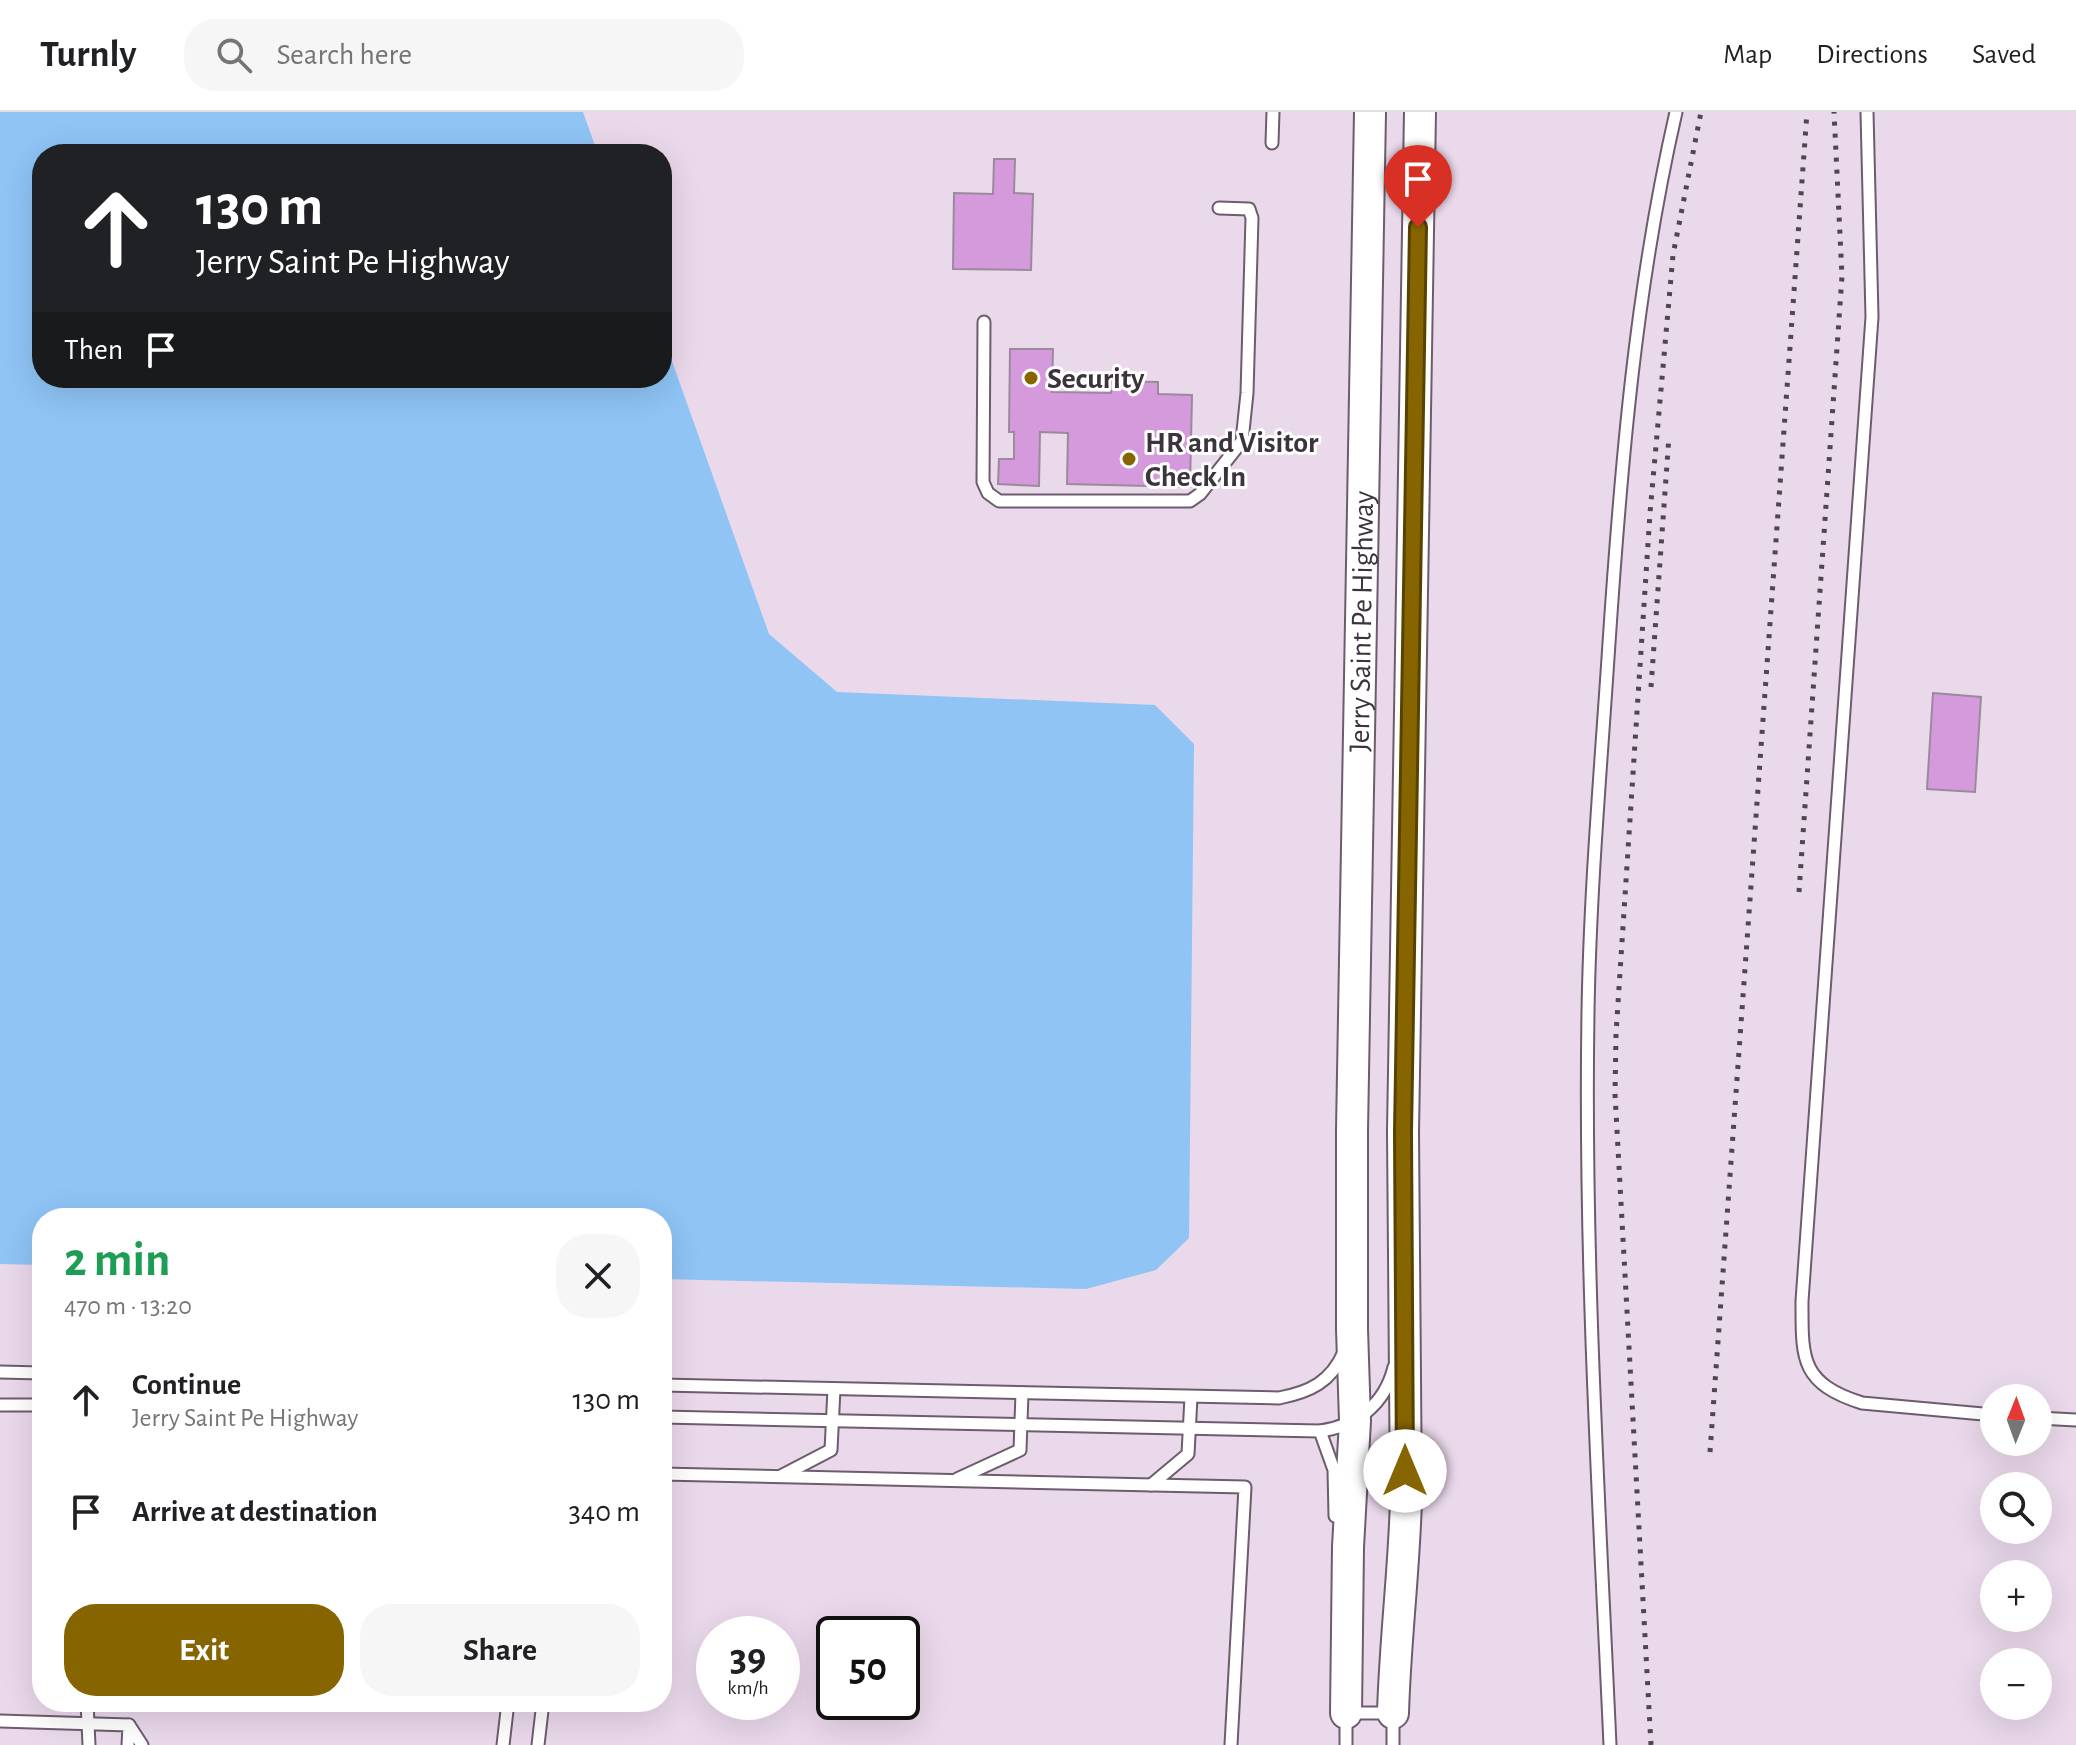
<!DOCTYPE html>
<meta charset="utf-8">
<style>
body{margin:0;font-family:"Alegreya Sans",sans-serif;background:#f6f6f6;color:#202124;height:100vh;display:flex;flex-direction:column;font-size:30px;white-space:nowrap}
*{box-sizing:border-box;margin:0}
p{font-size:26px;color:#757577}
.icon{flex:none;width:44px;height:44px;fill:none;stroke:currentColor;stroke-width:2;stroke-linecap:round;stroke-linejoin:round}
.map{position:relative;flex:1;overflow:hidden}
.side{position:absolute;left:32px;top:1096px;width:640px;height:504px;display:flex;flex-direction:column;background:#fff;border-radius:32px;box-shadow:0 8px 32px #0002}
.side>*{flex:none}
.guide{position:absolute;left:32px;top:32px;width:640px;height:244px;border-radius:32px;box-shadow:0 8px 32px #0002;background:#202124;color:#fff;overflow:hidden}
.needle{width:52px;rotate:1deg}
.tools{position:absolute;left:1980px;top:1272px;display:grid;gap:16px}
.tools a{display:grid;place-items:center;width:72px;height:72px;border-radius:50%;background:#fff;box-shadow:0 8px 32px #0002;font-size:40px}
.speed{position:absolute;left:696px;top:1504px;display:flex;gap:16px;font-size:40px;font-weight:700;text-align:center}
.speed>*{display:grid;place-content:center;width:104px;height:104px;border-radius:50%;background:#fff;box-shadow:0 8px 32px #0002;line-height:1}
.speed small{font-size:20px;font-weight:400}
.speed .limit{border:4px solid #111;border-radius:12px;background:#fff;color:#111}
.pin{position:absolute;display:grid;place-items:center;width:68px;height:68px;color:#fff;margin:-82px -34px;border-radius:50% 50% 50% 0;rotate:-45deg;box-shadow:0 0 8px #0007}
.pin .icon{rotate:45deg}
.me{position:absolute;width:88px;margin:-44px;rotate:0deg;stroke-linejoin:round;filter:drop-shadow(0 0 6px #0008)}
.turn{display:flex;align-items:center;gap:28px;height:168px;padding:0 32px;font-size:36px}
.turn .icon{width:104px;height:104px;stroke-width:2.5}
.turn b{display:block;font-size:56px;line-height:68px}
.then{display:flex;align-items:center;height:76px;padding:0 32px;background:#0003;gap:16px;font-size:30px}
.round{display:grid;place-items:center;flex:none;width:84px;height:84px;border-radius:32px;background:#f6f6f6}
.overview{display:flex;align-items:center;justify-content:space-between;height:136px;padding:0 32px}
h1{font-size:48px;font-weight:700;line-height:60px;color:#1e9e55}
.button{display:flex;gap:16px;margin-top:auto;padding:16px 32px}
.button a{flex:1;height:92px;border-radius:32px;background:#866500;color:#fff;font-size:32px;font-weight:700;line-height:92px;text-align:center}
.button a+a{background:#f6f6f6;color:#202124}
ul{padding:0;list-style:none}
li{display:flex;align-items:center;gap:24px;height:112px;padding:0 32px}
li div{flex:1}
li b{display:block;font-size:30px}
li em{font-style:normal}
header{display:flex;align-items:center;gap:48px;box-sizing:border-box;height:112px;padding:0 40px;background:#fff;border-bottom:2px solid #e0e0e0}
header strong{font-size:38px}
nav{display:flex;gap:44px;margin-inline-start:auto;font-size:28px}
.search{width:560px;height:72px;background:#f6f6f6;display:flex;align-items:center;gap:20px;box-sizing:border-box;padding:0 28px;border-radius:32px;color:#757577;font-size:30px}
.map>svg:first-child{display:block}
.water{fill:#8fc4f5}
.building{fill:#d59adc;stroke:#9a8a9b;stroke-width:2}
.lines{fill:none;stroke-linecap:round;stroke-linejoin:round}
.lane-casing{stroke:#6c5d6d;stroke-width:15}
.secondary-casing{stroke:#6c5d6d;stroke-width:34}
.lane{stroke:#fff;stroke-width:11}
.secondary{stroke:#fff;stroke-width:30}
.rail{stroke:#4f4750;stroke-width:5;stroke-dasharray:4 8;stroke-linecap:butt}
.route-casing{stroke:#574200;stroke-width:20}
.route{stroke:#866500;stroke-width:14}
.poi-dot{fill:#866500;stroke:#fff;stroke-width:3}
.labels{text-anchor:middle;stroke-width:6;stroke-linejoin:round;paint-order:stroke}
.poi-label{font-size:30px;font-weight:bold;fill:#3b343c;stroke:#fff;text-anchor:start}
.street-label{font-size:30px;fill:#3b343c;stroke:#fff}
</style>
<header>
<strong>Turnly</strong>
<div class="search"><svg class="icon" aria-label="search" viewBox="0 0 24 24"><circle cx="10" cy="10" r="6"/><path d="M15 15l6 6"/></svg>Search here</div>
<nav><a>Map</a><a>Directions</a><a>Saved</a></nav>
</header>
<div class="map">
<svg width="2076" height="1633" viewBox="0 0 2076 1633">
<rect width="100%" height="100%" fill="#ead8eb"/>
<!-- water -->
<path class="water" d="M0 0H583L598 42H42V266H662V221L769 522 837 580 1155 593 1194 632 1189 1126 1156 1158 1086 1177 662 1167V1106H42V1153L0 1152Z"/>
<!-- building -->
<g class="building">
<path d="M994 47H1015L1014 81 1033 82 1031 158 953 157 954 81 993 82Z"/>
<path d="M1010 237H1053L1052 280 1111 281V269L1158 270V282L1192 283 1190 375 1067 372 1068 321 1040 320 1039 374 998 372 999 347H1014V320H1009Z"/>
<path d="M1933 581 1981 585 1975 680 1927 677Z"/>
</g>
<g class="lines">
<defs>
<g id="lane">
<path d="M1867 0 1872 205 1802 1189C1802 1247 1800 1271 1862 1291L1994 1303"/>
<path d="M1272 31 1273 0"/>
<path d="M984 210 983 370 988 381 999 389H1190L1200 382 1242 329 1247 281 1252 106 1249 97 1219 96"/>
<path d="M0 1260 42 1261"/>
<path d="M662 1273 1279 1286C1310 1280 1331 1270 1344 1240"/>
<path d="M0 1293H42"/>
<path d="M662 1295V1273"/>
<path d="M662 1305 1320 1319C1357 1314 1385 1292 1394 1255"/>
<path d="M2038 1306 2076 1308"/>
<path d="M1320 1319 1334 1358 1335 1404"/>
<path d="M662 1362 1245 1375 1231 1633"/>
<path d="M781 1364 831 1338 834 1277"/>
<path d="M957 1367 1020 1338 1022 1281"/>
<path d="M1151 1373 1188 1342 1191 1285"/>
<path d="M87 1590 89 1633"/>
<path d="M0 1609 129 1613 128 1633"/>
<path d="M129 1613 142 1633"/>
<path d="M503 1633 508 1590"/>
<path d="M538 1633 543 1590"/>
<path d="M1346 1633V1601H1393V1633"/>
<path d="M1610 1633C1599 1389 1584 1145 1588 900 1590 777 1601 654 1609 531 1621 352 1636 174 1676 0"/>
</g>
<g id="secondary">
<path id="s1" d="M1346 1601 1348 1435 1355 1309 1352 1217V1018L1370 0"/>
<path d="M1393 1601C1395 1530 1404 1459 1406 1388L1403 1020 1420 0"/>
</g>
</defs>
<!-- lane casing -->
<use href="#lane" class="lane-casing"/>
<!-- secondary casing -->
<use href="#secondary" class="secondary-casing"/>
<!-- lane -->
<use href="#lane" class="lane"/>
<!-- secondary -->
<use href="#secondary" class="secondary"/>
<!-- rail -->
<g class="rail">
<path d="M1651 575 1669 324"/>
<path d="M1799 780 1842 164 1834 0"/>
<path d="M1710 1340 1807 0"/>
<path d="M1651 1633 1615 982 1616 922 1650 401 1673 143 1701 0"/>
</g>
</g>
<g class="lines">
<defs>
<path id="route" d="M1405 1359 1403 1020 1418 115"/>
</defs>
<!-- route casing -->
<use href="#route" class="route-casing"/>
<!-- route -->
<use href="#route" class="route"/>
</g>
<!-- markers -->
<g class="poi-dot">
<circle cx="1031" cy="266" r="8"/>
<circle cx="1129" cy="347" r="8"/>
</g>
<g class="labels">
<!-- poi labels -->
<g class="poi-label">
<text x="1047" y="276">Security</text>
<text x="1145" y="340">HR and Visitor<tspan x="1145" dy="34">Check In</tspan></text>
</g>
<!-- street labels -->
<g class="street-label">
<text dy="10" stroke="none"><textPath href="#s1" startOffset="1092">Jerry Saint Pe Highway</textPath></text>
</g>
</g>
</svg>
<div class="tools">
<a><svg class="needle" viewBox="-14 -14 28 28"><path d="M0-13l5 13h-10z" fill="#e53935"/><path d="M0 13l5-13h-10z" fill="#757577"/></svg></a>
<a><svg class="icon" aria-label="search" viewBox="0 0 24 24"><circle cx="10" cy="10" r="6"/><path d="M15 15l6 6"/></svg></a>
<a>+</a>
<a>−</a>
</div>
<div class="speed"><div>39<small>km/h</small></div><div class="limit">50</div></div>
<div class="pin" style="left:1418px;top:115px;background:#d93025"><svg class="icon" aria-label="arrive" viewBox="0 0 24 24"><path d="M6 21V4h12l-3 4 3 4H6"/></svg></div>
<svg class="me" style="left:1405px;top:1359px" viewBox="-20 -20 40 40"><circle r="19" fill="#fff"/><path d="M0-13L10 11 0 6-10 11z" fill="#866500"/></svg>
<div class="guide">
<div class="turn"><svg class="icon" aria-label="ahead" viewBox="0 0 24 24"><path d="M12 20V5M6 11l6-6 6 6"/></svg><div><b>130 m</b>Jerry Saint Pe Highway</div></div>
<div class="then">Then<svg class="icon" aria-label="arrive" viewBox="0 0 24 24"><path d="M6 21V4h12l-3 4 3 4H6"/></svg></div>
</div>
<section class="side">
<div class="overview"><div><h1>2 min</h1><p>470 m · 13:20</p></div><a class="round"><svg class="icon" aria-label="close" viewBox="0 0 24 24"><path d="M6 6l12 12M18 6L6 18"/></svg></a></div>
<ul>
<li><svg class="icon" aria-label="ahead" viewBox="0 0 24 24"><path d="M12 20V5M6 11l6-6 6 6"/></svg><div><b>Continue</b><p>Jerry Saint Pe Highway</p></div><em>130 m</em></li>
<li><svg class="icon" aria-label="arrive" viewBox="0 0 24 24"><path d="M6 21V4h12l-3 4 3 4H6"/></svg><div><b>Arrive at destination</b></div><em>340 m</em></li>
</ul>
<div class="button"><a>Exit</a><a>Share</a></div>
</section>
</div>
